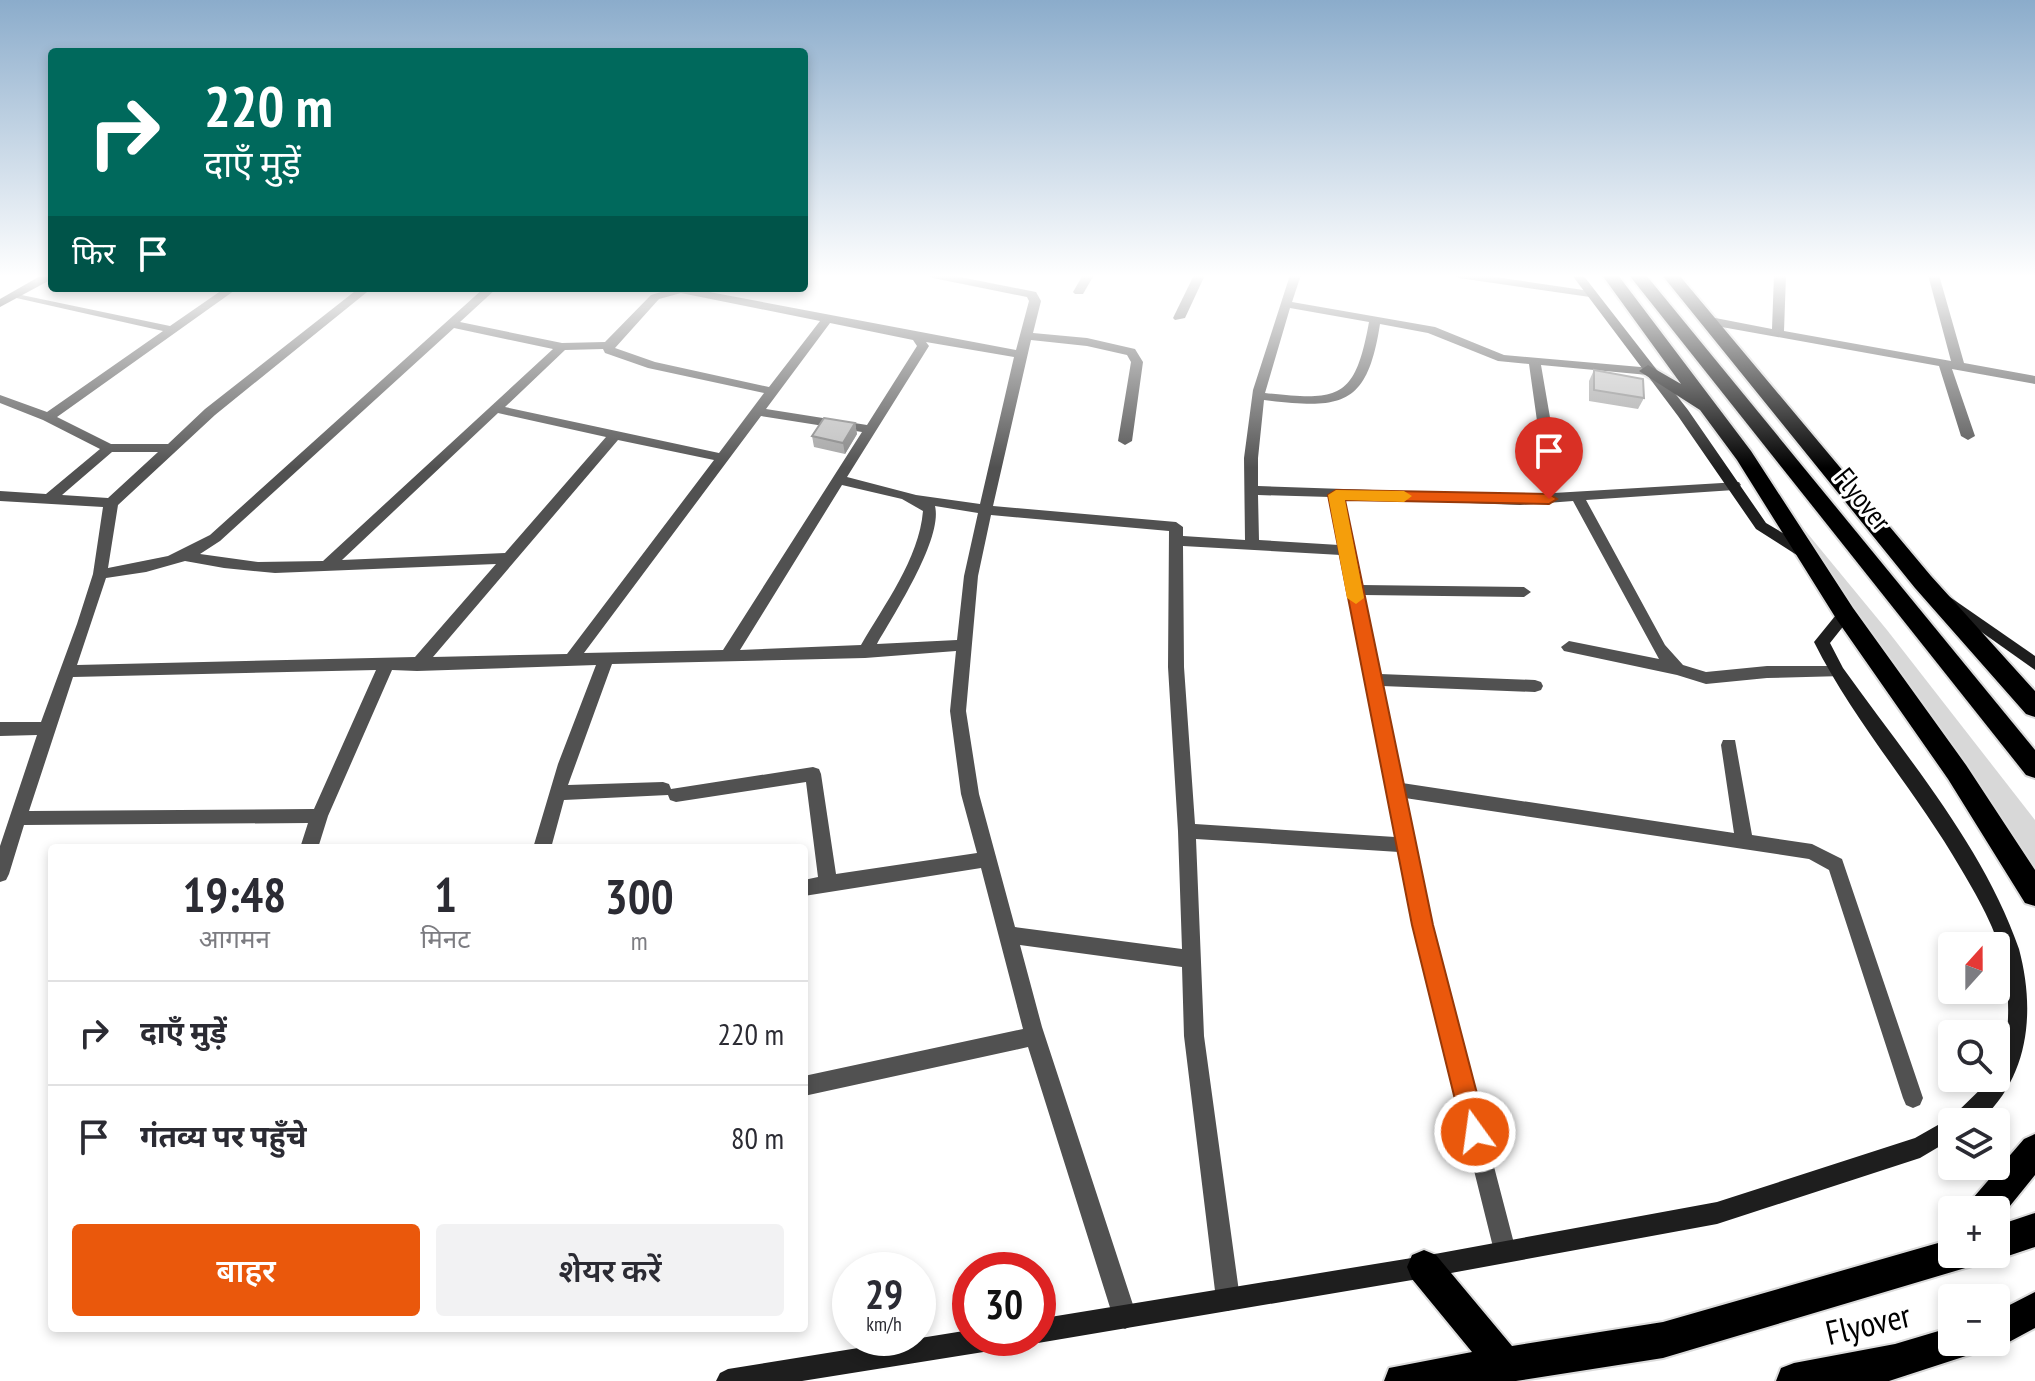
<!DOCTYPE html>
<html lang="hi">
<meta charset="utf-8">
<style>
body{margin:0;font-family:"PT Sans Narrow","Noto Sans Devanagari",sans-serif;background:#f2f2f3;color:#2b2b33;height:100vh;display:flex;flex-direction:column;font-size:30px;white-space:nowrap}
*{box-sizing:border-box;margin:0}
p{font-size:26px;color:#7c7c81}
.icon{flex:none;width:44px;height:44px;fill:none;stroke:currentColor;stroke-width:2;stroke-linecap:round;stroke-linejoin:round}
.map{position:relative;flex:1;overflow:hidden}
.side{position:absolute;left:48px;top:844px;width:760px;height:488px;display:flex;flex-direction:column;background:#fff;border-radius:8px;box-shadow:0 4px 12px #0003}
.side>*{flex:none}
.hud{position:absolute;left:48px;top:48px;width:760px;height:244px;border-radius:8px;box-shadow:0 4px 12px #0003;background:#00695c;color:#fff;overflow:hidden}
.needle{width:52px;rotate:21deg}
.controls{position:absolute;left:1938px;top:932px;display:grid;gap:16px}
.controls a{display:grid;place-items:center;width:72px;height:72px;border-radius:8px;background:#fff;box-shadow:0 4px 12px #0003;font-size:40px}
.speed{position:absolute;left:832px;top:1252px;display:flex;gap:16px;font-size:40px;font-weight:700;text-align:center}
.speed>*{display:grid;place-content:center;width:104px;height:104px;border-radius:50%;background:#fff;box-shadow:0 4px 12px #0003;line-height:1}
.speed small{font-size:20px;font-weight:400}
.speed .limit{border:12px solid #d22;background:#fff;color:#111}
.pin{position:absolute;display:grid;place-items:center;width:68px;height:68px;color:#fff;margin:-82px -34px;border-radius:50% 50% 50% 0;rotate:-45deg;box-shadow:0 0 8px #0007}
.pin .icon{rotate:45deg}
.me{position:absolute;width:88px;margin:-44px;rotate:346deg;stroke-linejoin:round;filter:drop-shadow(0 0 6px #0008)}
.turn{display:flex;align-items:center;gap:28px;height:168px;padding:0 24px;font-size:36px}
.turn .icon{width:104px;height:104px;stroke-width:2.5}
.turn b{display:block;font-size:56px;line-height:68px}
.then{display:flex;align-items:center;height:76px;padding:0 24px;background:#0003;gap:16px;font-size:30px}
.eta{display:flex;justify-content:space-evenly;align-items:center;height:136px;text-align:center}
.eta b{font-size:48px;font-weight:600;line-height:56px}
.action{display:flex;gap:16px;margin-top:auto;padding:16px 24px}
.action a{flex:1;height:92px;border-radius:8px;background:#ea580c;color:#fff;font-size:32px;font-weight:600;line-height:92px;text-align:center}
.action a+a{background:#f2f2f3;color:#2b2b33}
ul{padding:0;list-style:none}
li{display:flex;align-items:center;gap:24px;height:104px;padding:0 24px;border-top:2px solid #e1e1e2}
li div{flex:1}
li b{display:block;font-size:30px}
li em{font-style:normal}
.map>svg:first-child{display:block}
.green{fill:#d8d8d8}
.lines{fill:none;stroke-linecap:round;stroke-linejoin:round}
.highway-casing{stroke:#dbdbdb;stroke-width:4}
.street{fill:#515151;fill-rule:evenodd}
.secondary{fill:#1e1e1e;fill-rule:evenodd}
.highway{fill:#000;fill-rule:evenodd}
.wall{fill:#a5a5a5}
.shaded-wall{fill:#868686}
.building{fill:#c0c0c0;stroke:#868686;stroke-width:2}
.route{fill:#ea580c;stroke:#983908;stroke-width:2}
.slow{fill:#f59e0b}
.labels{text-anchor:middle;stroke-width:6;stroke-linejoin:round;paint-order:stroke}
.street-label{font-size:28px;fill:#000;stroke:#fff}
.near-street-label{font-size:34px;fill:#000;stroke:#fff}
</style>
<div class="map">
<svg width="2035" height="1381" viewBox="0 0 2035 1381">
<rect width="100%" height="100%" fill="#fff"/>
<!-- green -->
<path class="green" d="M1747 460 1887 630 2035 820V876Z"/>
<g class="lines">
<defs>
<g id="highway">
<path d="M1602 275H1618L1751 451 1853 608 1966 765 2035 870V906L2025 903 1948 779 1837 620 1737 460 1700 410 1639 371 1648 365 1681 384Z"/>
<path d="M1629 275H1646L2035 750V778L2026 775Z"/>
<path d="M1662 275H1679L1931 576 2035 691V717L2026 714 1915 588Z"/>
<path d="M2035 1134V1175L1997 1222 1996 1210H1968L1973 1198 2024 1139Z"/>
<path d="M2035 1213V1247L1996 1260 1984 1255 1996 1254V1226Z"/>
<path d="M1952 1239V1254H1977L1972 1266 1663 1358 1516 1381H1384L1389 1368 1472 1352 1412 1279 1407 1267 1412 1255 1424 1250 1436 1255 1512 1346 1663 1322Z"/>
<path d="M2035 1292V1328L1996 1349 1984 1343 1996 1342V1312Z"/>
<path d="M1952 1327V1342H1978L1972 1354 1889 1381H1776L1781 1368 1794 1363 1895 1344Z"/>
</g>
</defs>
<!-- highway casing -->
<use href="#highway" class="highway-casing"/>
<!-- street -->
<g class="street">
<path d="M927 275H950L1036 292 1041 301 1033 333 1087 338 1135 349 1143 362 1132 441 1125 445 1118 441 1131 362 1127 355 1087 346 1031 340 993 506 1176 522 1183 527V536L1245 540 1244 458 1253 390 1290 275H1301L1292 302 1435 327 1504 355 1652 368 1654 371 1648 375 1541 365 1553 435 1546 439 1539 435 1529 364 1498 361 1428 333 1380 324C1367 408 1341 409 1264 400L1258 458V486L1520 495 1739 482 1741 485 1734 490 1586 500 1665 645 1683 665 1706 672 1767 666H1837L1845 672 1843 676 1767 678 1706 684 1677 675 1564 651 1561 647 1569 641 1659 659 1573 501 1520 505 1343 498 1361 585 1524 587 1531 592 1524 597 1364 595 1380 674 1535 680 1541 682 1543 686 1541 690 1535 692 1382 686 1402 783 1734 833 1721 745 1723 740H1735L1752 835 1812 844 1842 859 1923 1098 1920 1105 1913 1108 1906 1105 1903 1098 1829 870 1809 859 1405 798 1431 925 1516 1251 1513 1259 1505 1262 1497 1259 1494 1251 1413 925 1399 852 1196 839 1204 1036 1240 1299 1236 1307 1228 1311 1220 1307 1216 1299 1184 1036 1182 967 1020 945 1042 1027 1137 1317 1133 1325 1125 1329 1117 1325 1113 1317 1028 1047 804 1096V1076L1023 1029 981 868 804 896V880L818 877 806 782 676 802 670 800 668 795 564 800 551 848H533L558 764 596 665 417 671 392 670 328 816 318 848H300L308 823 24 825 9 874 6 880 0 882V846L37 735 0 736V722H41L77 624 93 574 103 507 0 501V491L46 494 100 449 43 420 0 403V395L47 412 163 331 12 297V293L170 326 225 288H238L57 417 111 444H168L205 409 359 288H372L215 415 118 505 108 568 168 556 210 535 484 288H497L460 322 562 343 605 342 651 295 675 288H688L1016 350 1029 301 1027 297 933 278ZM681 293 820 321 769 387 655 362 615 348 659 299ZM1290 308 1369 322C1355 400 1339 401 1265 393ZM830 323 913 340 917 346 867 425 766 409ZM454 328 553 349 323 561 258 562 200 554 220 541ZM926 342 1014 357 980 504 916 495 847 477 929 346ZM603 349 605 353 648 368 764 393 719 453 505 407 565 350ZM498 413 606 437 505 553 342 560ZM761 416 862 432 723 650 584 653ZM618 440 714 460 567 654 433 657ZM112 452H158L108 498 62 495ZM842 485 902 499 923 511C919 559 884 605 861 645L740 650ZM1258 495 1330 497 1339 545 1259 540ZM935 506 978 513 964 576 957 640 877 644C894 614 943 539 935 506ZM991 515 1169 531 1168 667 1178 831 1182 949 1015 927 979 794 966 711 978 576ZM1183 546 1341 555 1395 837 1195 824 1184 667ZM185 561 224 568 275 573 496 564 415 657 77 665 106 578 146 572ZM956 651 950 711 961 794 977 853 836 874 821 774 819 769 813 767 671 789 669 784 663 782 568 785 612 664 865 658ZM376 670 314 809 29 811 73 677Z"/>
<path d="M1083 275H1094L1083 294H1075L1073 292Z"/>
<path d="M1194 275H1205L1185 318 1175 320 1173 318Z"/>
<path d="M1453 275H1481L1590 291 1596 294 1590 297 1459 278Z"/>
<path d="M1774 275H1786L1784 331 1951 361 1928 275H1939L1964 363 2035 376V384L1952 369 1975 436 1968 440 1961 436 1939 366 1705 324 1699 320 1705 316 1772 329Z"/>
</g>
<!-- secondary -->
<g class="secondary">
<path d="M42 275H52V279L0 307V299Z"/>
<path d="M1572 275H1583L1688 410 1766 523 1813 551 1815 555 1813 559H1803L1756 529 1678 416Z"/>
<path d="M1947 595 2035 656V670L1942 604 1940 600 1942 596Z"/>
<path d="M1845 608 1853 614 1830 643 1843 668C1905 755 1984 847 2019 949 2035 1009 2030 1074 1983 1118L1978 1122H1952V1139L1920 1158 1717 1224 1424 1278 1038 1343 1030 1339 1038 1338V1319L1424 1256 1717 1202 1915 1138 1952 1117 1992 1078H1996C1996 1068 2003 1059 2005 1049 2009 1025 2009 1000 2006 976 2001 937 1980 901 1961 869 1916 791 1854 722 1814 642L1840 610Z"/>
<path d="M970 1330V1338H1008L1004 1346 996 1350 802 1381H716L720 1373 728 1369Z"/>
</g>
<!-- highway -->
<use href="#highway" class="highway"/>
</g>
<!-- wall -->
<g class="wall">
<path d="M1594 370 1644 398 1638 409 1589 401V381Z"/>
<path d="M855 423 857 434 845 454 814 447 812 436Z"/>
</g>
<!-- shaded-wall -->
<path class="shaded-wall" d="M855 423 857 434 845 454 843 443Z"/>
<!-- building -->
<g class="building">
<path d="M1594 370 1643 379 1644 398 1594 390Z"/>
<path d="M824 418 855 423 843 443 812 436Z"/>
</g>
<!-- sky -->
<linearGradient id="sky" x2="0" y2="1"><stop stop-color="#8baccb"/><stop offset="0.59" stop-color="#fff"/><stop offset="1" stop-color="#fff" stop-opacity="0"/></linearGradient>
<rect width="2035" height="468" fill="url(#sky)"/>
<!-- route -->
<path class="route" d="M1336 490 1549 494 1557 499 1549 504 1345 500 1433 925 1487 1132 1483 1141 1475 1144 1466 1141 1463 1132 1412 925 1328 495Z"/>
<!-- slow -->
<path class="slow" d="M1336 490 1404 491 1412 496 1404 502 1345 500 1364 598 1356 604 1347 598 1328 495Z"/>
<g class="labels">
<!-- street labels -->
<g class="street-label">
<text transform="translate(1863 499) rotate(51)" y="10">Flyover</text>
</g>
<!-- near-street labels -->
<g class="near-street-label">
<text transform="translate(1868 1324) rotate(-13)" y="12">Flyover</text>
</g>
</g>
</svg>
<div class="controls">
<a><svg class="needle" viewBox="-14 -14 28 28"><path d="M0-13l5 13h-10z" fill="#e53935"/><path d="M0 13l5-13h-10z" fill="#7c7c81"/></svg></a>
<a><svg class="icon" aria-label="search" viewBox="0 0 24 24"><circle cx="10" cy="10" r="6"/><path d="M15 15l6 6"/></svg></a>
<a><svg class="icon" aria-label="layers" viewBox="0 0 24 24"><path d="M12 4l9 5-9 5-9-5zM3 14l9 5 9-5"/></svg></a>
<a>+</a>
<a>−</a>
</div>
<div class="speed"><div>29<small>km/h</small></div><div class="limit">30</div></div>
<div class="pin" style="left:1549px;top:499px;background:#d93025"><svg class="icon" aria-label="arrive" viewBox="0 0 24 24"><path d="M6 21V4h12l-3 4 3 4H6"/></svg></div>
<svg class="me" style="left:1475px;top:1132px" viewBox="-20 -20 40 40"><circle r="17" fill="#ea580c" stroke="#fff" stroke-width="3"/><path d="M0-11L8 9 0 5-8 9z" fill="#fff"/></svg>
<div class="hud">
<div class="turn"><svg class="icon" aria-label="right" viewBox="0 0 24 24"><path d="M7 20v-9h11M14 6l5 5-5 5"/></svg><div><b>220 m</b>दाएँ मुड़ें</div></div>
<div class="then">फिर<svg class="icon" aria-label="arrive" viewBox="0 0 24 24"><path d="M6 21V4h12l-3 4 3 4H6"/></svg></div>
</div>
<section class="side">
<div class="eta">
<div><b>19:48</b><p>आगमन</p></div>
<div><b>1</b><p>मिनट</p></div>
<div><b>300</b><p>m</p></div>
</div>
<ul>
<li><svg class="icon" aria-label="right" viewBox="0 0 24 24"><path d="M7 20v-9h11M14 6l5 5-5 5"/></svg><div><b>दाएँ मुड़ें</b></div><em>220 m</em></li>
<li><svg class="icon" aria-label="arrive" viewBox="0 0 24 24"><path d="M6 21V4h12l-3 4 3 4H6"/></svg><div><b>गंतव्य पर पहुँचे</b></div><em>80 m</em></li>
</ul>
<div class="action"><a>बाहर</a><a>शेयर करें</a></div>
</section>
</div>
